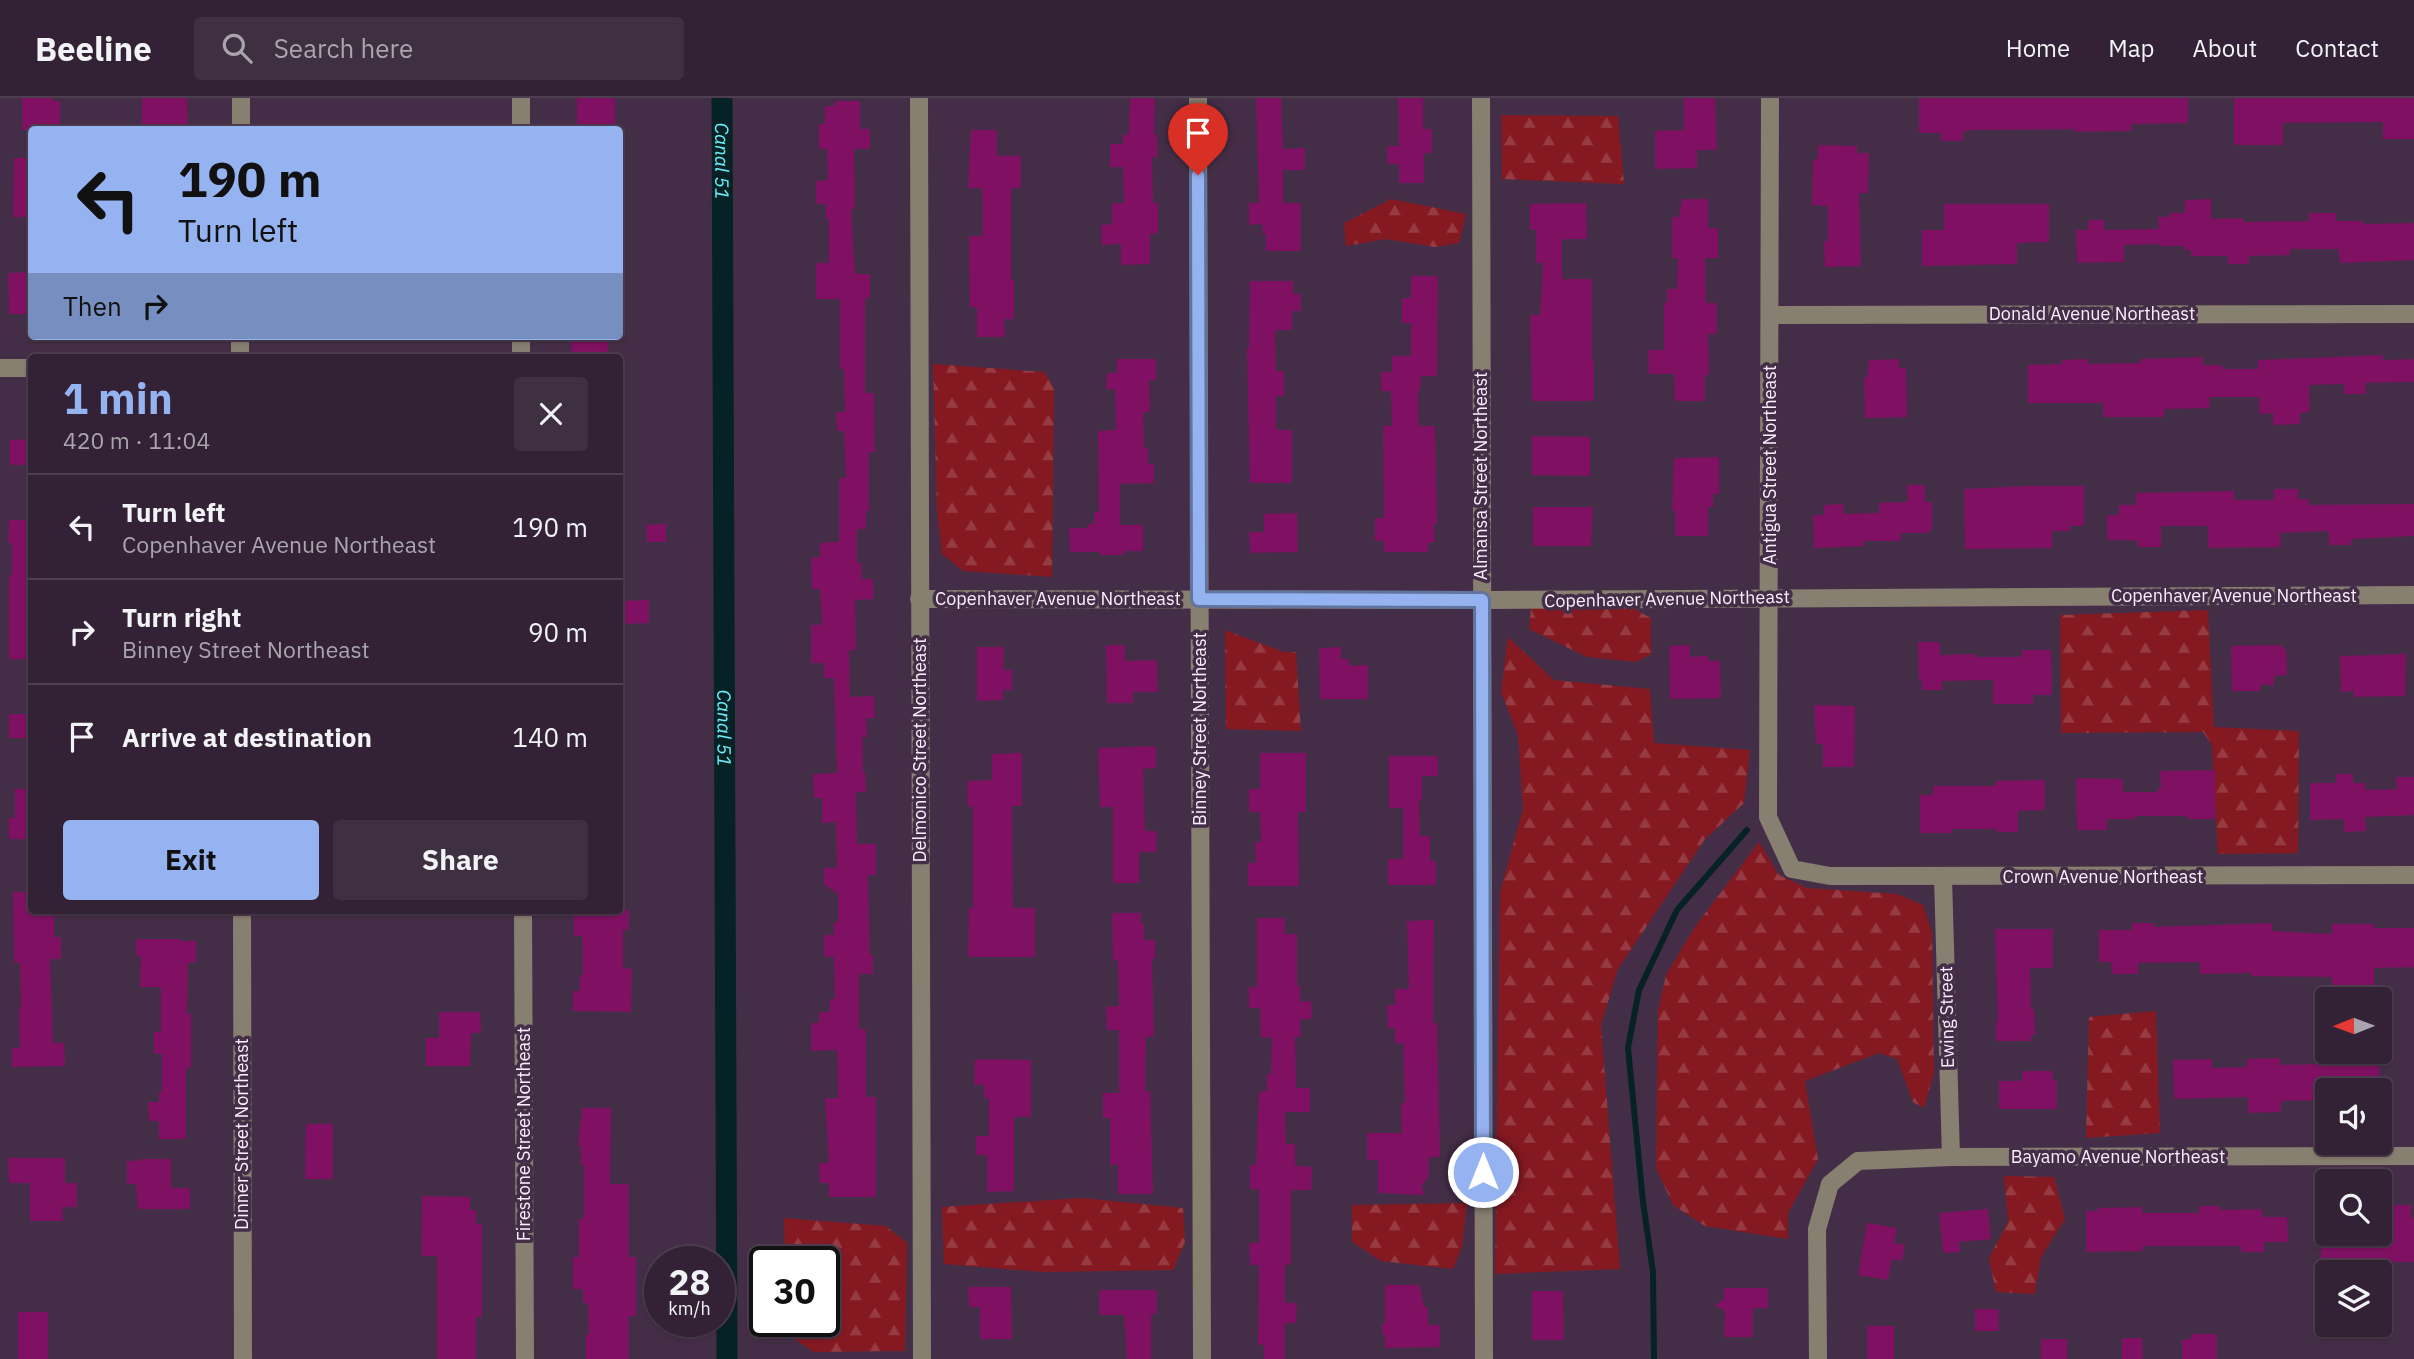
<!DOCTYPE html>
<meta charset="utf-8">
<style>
body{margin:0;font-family:"IBM Plex Sans",sans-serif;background:#3e2f41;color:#f1f3f6;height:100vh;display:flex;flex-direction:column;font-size:26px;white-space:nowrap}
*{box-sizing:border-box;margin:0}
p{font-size:23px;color:#a9a4ad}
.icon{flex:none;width:38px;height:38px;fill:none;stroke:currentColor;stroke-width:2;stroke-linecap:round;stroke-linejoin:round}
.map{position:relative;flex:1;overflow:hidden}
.side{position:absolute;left:28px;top:256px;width:595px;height:560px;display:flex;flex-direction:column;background:#332235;border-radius:7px;box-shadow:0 2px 5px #0004,0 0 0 2px #4e3f50}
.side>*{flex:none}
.guide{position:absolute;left:28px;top:28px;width:595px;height:214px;border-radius:7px;box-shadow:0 2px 5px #0004,0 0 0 2px #4e3f50;background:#95b2f1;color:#111;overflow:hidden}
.needle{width:46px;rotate:269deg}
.fabs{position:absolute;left:2315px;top:889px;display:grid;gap:14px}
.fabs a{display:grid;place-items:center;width:77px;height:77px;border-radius:7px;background:#332235;box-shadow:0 2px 5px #0004,0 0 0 2px #4e3f50;font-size:35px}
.speed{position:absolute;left:644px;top:1148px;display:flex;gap:14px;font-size:35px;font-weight:700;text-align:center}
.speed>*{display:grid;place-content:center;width:91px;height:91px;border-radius:50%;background:#332235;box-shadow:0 2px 5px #0004,0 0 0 2px #4e3f50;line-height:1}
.speed small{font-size:18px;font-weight:400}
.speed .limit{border:4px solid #111;border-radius:10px;background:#fff;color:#111}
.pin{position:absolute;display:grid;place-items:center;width:60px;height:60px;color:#fff;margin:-72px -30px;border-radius:50% 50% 50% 0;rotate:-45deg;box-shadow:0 0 7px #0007}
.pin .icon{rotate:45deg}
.me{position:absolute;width:77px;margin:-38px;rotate:0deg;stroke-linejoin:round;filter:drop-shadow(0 0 5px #0008)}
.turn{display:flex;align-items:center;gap:24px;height:147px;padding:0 35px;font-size:32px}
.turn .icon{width:91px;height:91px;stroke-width:2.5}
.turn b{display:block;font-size:49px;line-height:60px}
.then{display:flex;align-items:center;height:66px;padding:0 35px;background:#0003;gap:14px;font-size:26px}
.round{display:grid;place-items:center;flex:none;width:74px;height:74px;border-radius:7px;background:#3e2f41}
.overview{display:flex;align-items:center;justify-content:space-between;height:119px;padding:0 35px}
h1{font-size:42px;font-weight:700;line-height:52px;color:#95b2f1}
.cta{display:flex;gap:14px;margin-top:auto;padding:14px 35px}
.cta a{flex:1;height:80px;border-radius:7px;background:#95b2f1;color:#111;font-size:28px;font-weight:700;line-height:80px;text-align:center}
.cta a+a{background:#3e2f41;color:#f1f3f6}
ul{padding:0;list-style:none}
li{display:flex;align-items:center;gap:21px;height:105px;padding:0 35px;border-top:2px solid #4e3f50}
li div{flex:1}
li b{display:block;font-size:26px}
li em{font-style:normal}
header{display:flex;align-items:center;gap:42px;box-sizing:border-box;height:98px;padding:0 35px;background:#332235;border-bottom:2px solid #4e3f50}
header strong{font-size:33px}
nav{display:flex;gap:38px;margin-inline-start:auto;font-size:24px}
.search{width:490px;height:63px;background:#3e2f41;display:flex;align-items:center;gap:18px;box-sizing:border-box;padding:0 24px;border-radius:7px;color:#a9a4ad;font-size:26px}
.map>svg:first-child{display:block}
.forest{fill:url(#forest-firs)}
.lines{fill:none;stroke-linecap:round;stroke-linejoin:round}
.stream{stroke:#072224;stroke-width:6}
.canal{stroke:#072224;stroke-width:21}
.building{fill:#801162}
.minor{stroke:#877f70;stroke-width:18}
.route-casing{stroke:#61749d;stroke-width:18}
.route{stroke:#95b2f1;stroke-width:12}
.labels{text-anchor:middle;stroke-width:7;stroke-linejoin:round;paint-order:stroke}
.street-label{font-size:18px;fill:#fbedfc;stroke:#442e47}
.water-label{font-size:19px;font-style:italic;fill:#6ceffa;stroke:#442e47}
</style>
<header>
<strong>Beeline</strong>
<div class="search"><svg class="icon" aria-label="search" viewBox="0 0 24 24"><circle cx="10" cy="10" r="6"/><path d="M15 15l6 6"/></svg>Search here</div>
<nav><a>Home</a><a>Map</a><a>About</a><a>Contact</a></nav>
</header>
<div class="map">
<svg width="2414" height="1261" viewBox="0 0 2414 1261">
<defs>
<pattern id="forest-firs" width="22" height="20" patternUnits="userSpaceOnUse" patternTransform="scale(1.75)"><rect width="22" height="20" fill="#851922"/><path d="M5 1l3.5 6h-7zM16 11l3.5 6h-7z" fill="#973b43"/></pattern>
</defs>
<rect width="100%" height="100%" fill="#442e47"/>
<!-- forest -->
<g class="forest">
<path d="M1501 17 1618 18 1624 86 1502 81Z"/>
<path d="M1391 101 1466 116 1459 145 1435 149 1386 141 1346 148 1344 125Z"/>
<path d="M933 266 1045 274 1054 291 1052 479 963 473 942 456 937 412Z"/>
<path d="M1627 507 1651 520V556L1636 564 1587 559 1529 531 1531 510Z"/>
<path d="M2208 512 2214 629 2299 633 2298 755 2218 756 2212 647 2203 634 2061 635 2060 517Z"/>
<path d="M1225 532 1284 554H1296L1301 633 1226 631Z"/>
<path d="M1508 539 1554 582 1650 591 1654 645 1750 652 1744 705 1705 741 1618 871 1601 927 1620 1171 1495 1176 1500 794 1523 711 1518 637 1501 594Z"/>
<path d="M1759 744 1779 777 1807 790 1897 796 1923 807 1932 835 1934 975 1924 1010 1913 1004 1897 961 1879 955 1805 983 1818 1061 1788 1115V1141L1705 1128 1673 1107 1656 1070 1658 913 1666 877 1694 830Z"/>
<path d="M2156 913 2160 1035 2086 1040 2089 919Z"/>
<path d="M2004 1078 2054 1079 2065 1121 2041 1159 2035 1196 1996 1194 1989 1160 2008 1124Z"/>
<path d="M1082 1100 1183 1110 1185 1144 1173 1172 1043 1174 944 1166 942 1109Z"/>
<path d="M1467 1105 1462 1149 1453 1171 1381 1163 1352 1144V1107Z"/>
<path d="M784 1120 886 1128 907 1145 905 1253 814 1254 785 1235V1223H824V1164H785Z"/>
</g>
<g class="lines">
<!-- stream -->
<path class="stream" d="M1654 1261 1653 1174 1643 1104 1628 950 1639 892 1677 812 1747 732"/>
<!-- canal -->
<path class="canal" id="s1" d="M722 0 727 1261"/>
</g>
<!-- building -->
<g class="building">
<path d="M22 0H53V3H60V32H22Z"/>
<path d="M142 0H187L188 32H142Z"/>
<path d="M577 0H615V31L577 32Z"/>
<path d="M1130 0H1155L1154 36H1157L1158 59H1152L1153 105H1158V135L1150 136V166L1121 167V146L1102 147 1101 127 1112 126V105H1124L1123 69H1110V46H1123V37L1129 36Z"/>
<path d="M1256 0H1281L1283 51 1305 50V72H1283V105H1301V153H1266V136H1263L1262 126 1249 127V105H1259Z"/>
<path d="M1398 0H1423V31H1432V55H1424V85H1399V66H1387V48H1399Z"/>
<path d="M1684 0H1715L1717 52H1697V70L1655 71V33L1684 32Z"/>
<path d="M1919 0H2188V25L2131 26V33L2074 34V31L1972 32 1963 34V43H1941V35H1919Z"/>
<path d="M2234 0H2414V41H2383V24L2283 25V47H2234Z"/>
<path d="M835 3H860V31H870V51H854L855 111H851L855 176H870V200H865V295H874L875 354H869V413H866V431H857V465L861 464 862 481H873L874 501 855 502 856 552H849L850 599 874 598 875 620H866L867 639H862L863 675H865L866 694H856L857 746H876V777H868L870 857H873V876H859V931H866V999H876V1099H829V1085H820L819 1065H829L825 1000H838L837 952 811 953V925H819V914H830V901H835L834 859H824V837H834V824H838V796L824 786V770H837L836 724 822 725V700H814L813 676 837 675 834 580H824V565H811V527H822L820 491H812L811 460 820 459V445L839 444V380H846L844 333H837L836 314H845L844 271H840V201H816V165H829V121H826V106H816V83L828 82 827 51H819V26H825V8H835Z"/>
<path d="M971 32H997V58H1021V90H1011V182H1014V221H1004L1005 239H977V209H970L969 138H983L982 90H968Z"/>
<path d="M1818 47 1857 48V55H1869L1868 95H1859L1861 168 1825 169 1824 143H1828V108L1812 107 1813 62 1818 61Z"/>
<path d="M14 60H32V119H13Z"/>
<path d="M1682 101H1708V130H1718V160H1705L1706 205H1717V236H1708L1709 277H1705V303H1675L1674 276H1649L1648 252H1664V205H1667V191H1677L1678 160H1672V119H1679Z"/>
<path d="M2211 101V121L2243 120V124L2309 123V115H2336V123H2363V126L2414 125V162L2341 165 2338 151H2290V157L2249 158V166H2228V158H2191V152H2184V148H2159V146L2124 147V164L2077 165 2076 132H2088L2089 122H2104V132L2159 131 2158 119H2170V115H2185V102Z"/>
<path d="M1586 105 1587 141H1562V181H1592V263H1594V303H1532L1530 217H1540L1543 165H1536V132H1530V106Z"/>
<path d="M1944 106H2049V144L2017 145V166L1922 168V132H1944Z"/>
<path d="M32 174V216H9L8 175Z"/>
<path d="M1411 178H1438L1437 278H1421L1420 292H1418L1419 328H1435L1437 426H1434L1435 444 1428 445V454H1384V443H1375V420H1384L1383 328H1392L1391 293H1381V274H1392V258H1411V225H1402V200H1411Z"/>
<path d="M1250 183H1293V196H1301V213H1292V232H1275L1276 273H1284V298H1276V332H1292V385H1250L1247 251H1249Z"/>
<path d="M572 238H607L608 254H571Z"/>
<path d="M2383 257V262L2414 261V284L2365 285 2366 296H2344V286L2309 287 2310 314 2300 315V326L2273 327V315L2260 316 2259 299H2209L2210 310 2164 311V319H2103V305H2028V267L2062 266V262L2088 261V266L2141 265 2140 261 2203 259V267H2222V271H2258V262Z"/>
<path d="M1117 261H1156V282H1149L1150 314H1143L1144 350H1148V366H1154V385L1120 386V427H1143V453H1124L1123 457H1100V454H1070L1069 430H1088V426H1094V414H1099L1098 333 1116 332 1115 291H1106L1107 275H1117Z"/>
<path d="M1899 261V270H1906L1907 319 1865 320 1864 280H1867L1869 262Z"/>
<path d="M1532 338 1590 339V378L1532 377Z"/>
<path d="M32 341V367H10V342Z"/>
<path d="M1719 359V396H1713V409H1708V438H1675V412H1672L1674 360Z"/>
<path d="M1907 387H1925V404H1932V432H1929V435H1901V443H1863L1864 448 1814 450 1813 417H1824V407L1843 406 1844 416 1879 415V405L1908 404Z"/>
<path d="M2028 388H2084V428H2070V433H2052V450L1965 451 1964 391Z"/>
<path d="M2274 391H2298V401H2309V407L2414 406V438L2351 441V447H2329V433L2280 435 2281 449 2208 450V428H2161V449H2138V443H2131V442H2107V417H2119V407H2136V395L2234 393V402H2274Z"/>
<path d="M1533 409H1593L1591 448H1533Z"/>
<path d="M1297 415 1298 454 1250 455 1249 434H1264V416Z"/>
<path d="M9 422H32V561H9V486L10 477H12V445H8Z"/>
<path d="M666 426V444H647L646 427Z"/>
<path d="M649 502V525L621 526V503Z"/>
<path d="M1918 544H1940V557L1975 556V559H2022V552H2051L2052 597H2033V606H1993V582L1942 583V592H1922V583H1919Z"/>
<path d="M1106 547H1125V563L1157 562 1158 594H1133V605H1107Z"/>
<path d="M1690 547V559L1708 558V563H1720L1721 600 1670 601 1669 548Z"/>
<path d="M2281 547 2286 552 2287 577 2274 578V587H2260V593H2232L2231 548Z"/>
<path d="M977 549H1004L1003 572H1012V592H1003V602L977 603Z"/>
<path d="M1341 549V561H1349V568L1368 567V601H1320L1319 550Z"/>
<path d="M2406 556 2405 598 2354 599V593L2341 594 2340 558Z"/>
<path d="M1814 607 1855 608 1854 669H1823V646H1816Z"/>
<rect x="9" y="616" width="23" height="24"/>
<path d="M1156 648V670L1143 671 1145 733H1157L1156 754H1139V785H1113V709H1100L1098 650Z"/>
<path d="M1022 655V708H1012L1013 810H1035V859H968L969 810H973V708L968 709 967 683 992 682V656Z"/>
<path d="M1260 655H1306V714H1298L1299 788H1248V765H1256L1255 744H1261L1260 714H1249V691H1260Z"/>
<path d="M1389 658H1438V678H1422V702H1419L1420 738H1430V763H1436V787H1388V761H1403V710H1389Z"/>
<path d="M2215 672V721H2187V718H2135L2136 721H2107V732H2077L2076 680 2123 681V694H2158V690H2161L2160 673Z"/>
<path d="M2336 676H2353V685H2365V692L2397 691 2396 679H2414V717L2365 719 2366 733 2344 734V721L2310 722V685H2336Z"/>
<path d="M2045 682V712L2018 713V734H1997V731H1952V735H1920V697H1933V688H1996V683Z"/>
<path d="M15 691H32V741H9V720H15Z"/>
<path d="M13 794H32V812H54V839H61V861H50L53 945H64L65 968 12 969V950H20L19 911H21L20 865H14Z"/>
<path d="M586 812H629V831L623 832V870L632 871 631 914 573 913V893H580V877H583L582 838H574V816H586Z"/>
<path d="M1112 815H1141V826H1144V842H1155V861H1152L1154 938 1146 939 1145 993H1150L1153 1096H1118V1067H1110V1020H1103V995H1119V932H1107L1106 909 1119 908 1118 862H1113Z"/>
<path d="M1257 820H1285V836H1297V888H1300V904L1311 903 1312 921H1300L1301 939H1295L1296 990H1310V1014H1285L1286 1046H1295V1068L1312 1069 1311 1092H1291V1166L1285 1167V1205H1297L1296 1225H1285V1261H1264V1247H1258L1259 1167H1250L1249 1145H1259V1091H1250V1067H1256L1259 994 1267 993V976H1271L1272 939 1261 940 1260 910H1249V889H1257Z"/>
<path d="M1434 822 1433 925H1437L1440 1059H1429V1078L1422 1087 1424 1097 1378 1095V1062H1367V1035H1402L1401 1005H1405L1403 945H1395V930H1388L1387 907H1395V891H1409L1407 823Z"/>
<path d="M2132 825H2154V829L2272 825V833L2332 836V826H2374V830H2414V869L2374 870V888H2332V879L2252 878V875L2200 876V864L2138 865V876H2112L2111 864H2099V832H2132Z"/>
<path d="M1995 831H2053V870H2030L2031 911H2034L2035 937H2031V943H1996V923H1998Z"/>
<path d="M136 841H180V843H196V864L188 865 187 916H191V970H186V1041H159V1023H149L148 1004H159V994H162V956H154V934H161V889H140L141 858H136Z"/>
<path d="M439 914H480L481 935H471L470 968H426V940H439Z"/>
<path d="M2280 960V967L2326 966V963H2379V992H2328V1002L2281 1003V1014L2248 1015V999L2174 1001 2173 962 2212 961V970L2247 969V961Z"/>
<path d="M975 961 1031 962V1019H1014V1093L987 1094V1057H976V1038H989V1000H984V987H974Z"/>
<path d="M2022 973H2053V982H2057V1011H1999V983H2022Z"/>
<path d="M582 1010H611L610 1086H629V1159H636V1218H629V1261H586V1236H589L588 1205H583V1191H573V1159H579V1121H582L584 1116V1067H581V1048H578Z"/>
<path d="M306 1026H333V1081H305Z"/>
<path d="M8 1060H65V1085H77V1109H62L63 1123H30V1085H9Z"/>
<path d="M138 1061H171V1090H190V1111H138L136 1086H127V1063H138Z"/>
<path d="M422 1098 470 1099V1112H476V1126H482V1219H476V1261H437V1158H421Z"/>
<path d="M2386 1107H2411V1120H2414V1164H2370V1167H2353V1174H2333V1167H2321V1136H2386Z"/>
<path d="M2199 1108H2220V1112L2262 1111V1119H2287L2288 1144H2264V1154H2241V1148H2143V1153L2086 1154V1113H2098V1110L2142 1109V1115H2199Z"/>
<path d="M1988 1111 1991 1141 1959 1144 1960 1154 1943 1155 1939 1115Z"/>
<path d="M1867 1125 1897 1130 1894 1145 1905 1147 1902 1163 1892 1161 1888 1182 1858 1177Z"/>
<path d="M1385 1187H1420L1424 1209H1428V1227H1440V1249L1385 1250V1237L1382 1234V1227L1385 1224Z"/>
<path d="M968 1189H1011L1012 1241H980V1209H969Z"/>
<path d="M1724 1190H1768V1210H1753V1239H1724L1725 1213 1715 1207 1724 1201Z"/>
<path d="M1099 1192H1157V1216H1151V1261H1127L1124 1217H1099Z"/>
<path d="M1532 1193H1563L1564 1242H1532Z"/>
<path d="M1975 1211H1998L1999 1233H1975Z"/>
<rect x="18" y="1214" width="30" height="47"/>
<rect x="1867" y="1228" width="27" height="33"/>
<path d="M2191 1236H2217V1261H2182V1242L2191 1241Z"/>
<path d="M2122 1240H2142L2143 1261H2122Z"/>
<rect x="2041" y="1241" width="26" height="20"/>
</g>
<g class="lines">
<!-- minor -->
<g class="minor">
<path d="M919 0 922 1261"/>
<path d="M1198 0 1202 1261"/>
<path d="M1481 0 1484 1261"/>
<path d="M1770 0 1768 719 1792 771 1830 778 2414 777"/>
<path d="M241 32V0"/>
<path d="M521 32V0"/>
<path d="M1770 217 2414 216"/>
<path d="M521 238V259"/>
<path d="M240 259V238"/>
<path d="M0 270H32"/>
<path d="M919 501 1482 502 2414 497"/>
<path d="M1943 779 1951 1059"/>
<path d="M242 812 243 1261"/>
<path d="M523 812 525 1261"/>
<path d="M1818 1261 1817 1131 1830 1086 1858 1063 1951 1059 2414 1058"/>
</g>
</g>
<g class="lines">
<defs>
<path id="route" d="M1198 77 1199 501 1482 502 1483 1074"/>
</defs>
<!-- route casing -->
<use href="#route" class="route-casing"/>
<!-- route -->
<use href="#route" class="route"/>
</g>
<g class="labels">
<!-- street labels -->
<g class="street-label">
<text x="2092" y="222">Donald Avenue Northeast</text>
<text transform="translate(1770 367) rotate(-90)" y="6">Antigua Street Northeast</text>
<text transform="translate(1481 378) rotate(-90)" y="6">Almansa Street Northeast</text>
<text x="2234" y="504">Copenhaver Avenue Northeast</text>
<text x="1058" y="507">Copenhaver Avenue Northeast</text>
<text transform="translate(1667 501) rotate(-1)" y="6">Copenhaver Avenue Northeast</text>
<text transform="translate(1200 631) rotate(-90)" y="6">Binney Street Northeast</text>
<text transform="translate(920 652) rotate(-90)" y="6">Delmonico Street Northeast</text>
<text x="2103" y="785">Crown Avenue Northeast</text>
<text transform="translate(1947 919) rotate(-91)" y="6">Ewing Street</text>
<text transform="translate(242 1036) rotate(-90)" y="6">Dinner Street Northeast</text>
<text transform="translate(524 1036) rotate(-90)" y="6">Firestone Street Northeast</text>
<text x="2118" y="1065">Bayamo Avenue Northeast</text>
</g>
<!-- water labels -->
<g class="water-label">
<text dy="7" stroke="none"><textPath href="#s1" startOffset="63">Canal 51</textPath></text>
<text dy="7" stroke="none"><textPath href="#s1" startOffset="630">Canal 51</textPath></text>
</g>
</g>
</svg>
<div class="fabs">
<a><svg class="needle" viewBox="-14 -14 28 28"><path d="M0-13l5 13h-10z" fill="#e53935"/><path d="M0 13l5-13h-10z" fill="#a9a4ad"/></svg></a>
<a><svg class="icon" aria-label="sound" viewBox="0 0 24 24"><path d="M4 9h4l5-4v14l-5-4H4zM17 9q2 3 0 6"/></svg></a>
<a><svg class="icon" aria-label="search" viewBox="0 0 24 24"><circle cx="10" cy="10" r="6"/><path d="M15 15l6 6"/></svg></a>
<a><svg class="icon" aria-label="layers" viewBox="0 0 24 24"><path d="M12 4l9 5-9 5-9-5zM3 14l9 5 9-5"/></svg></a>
</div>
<div class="speed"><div>28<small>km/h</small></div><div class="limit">30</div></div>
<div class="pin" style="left:1198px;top:77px;background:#d93025"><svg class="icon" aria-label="arrive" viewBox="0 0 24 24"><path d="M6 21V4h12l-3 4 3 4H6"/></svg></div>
<svg class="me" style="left:1483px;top:1074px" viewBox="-20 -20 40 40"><circle r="17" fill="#95b2f1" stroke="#fff" stroke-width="3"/><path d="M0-11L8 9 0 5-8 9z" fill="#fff"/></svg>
<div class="guide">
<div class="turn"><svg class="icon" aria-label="left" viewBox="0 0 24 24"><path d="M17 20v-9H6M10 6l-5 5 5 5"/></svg><div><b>190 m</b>Turn left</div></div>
<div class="then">Then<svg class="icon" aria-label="right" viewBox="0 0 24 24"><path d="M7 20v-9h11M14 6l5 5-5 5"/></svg></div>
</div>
<section class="side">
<div class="overview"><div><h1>1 min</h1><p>420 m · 11:04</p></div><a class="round"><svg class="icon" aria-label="close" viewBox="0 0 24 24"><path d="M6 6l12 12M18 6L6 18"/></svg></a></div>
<ul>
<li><svg class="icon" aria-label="left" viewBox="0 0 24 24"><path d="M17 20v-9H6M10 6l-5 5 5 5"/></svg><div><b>Turn left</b><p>Copenhaver Avenue Northeast</p></div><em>190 m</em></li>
<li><svg class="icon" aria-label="right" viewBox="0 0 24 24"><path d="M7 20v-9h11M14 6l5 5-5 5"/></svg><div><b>Turn right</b><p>Binney Street Northeast</p></div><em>90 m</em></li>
<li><svg class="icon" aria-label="arrive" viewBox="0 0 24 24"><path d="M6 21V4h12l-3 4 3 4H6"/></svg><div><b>Arrive at destination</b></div><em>140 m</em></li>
</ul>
<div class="cta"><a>Exit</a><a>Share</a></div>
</section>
</div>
